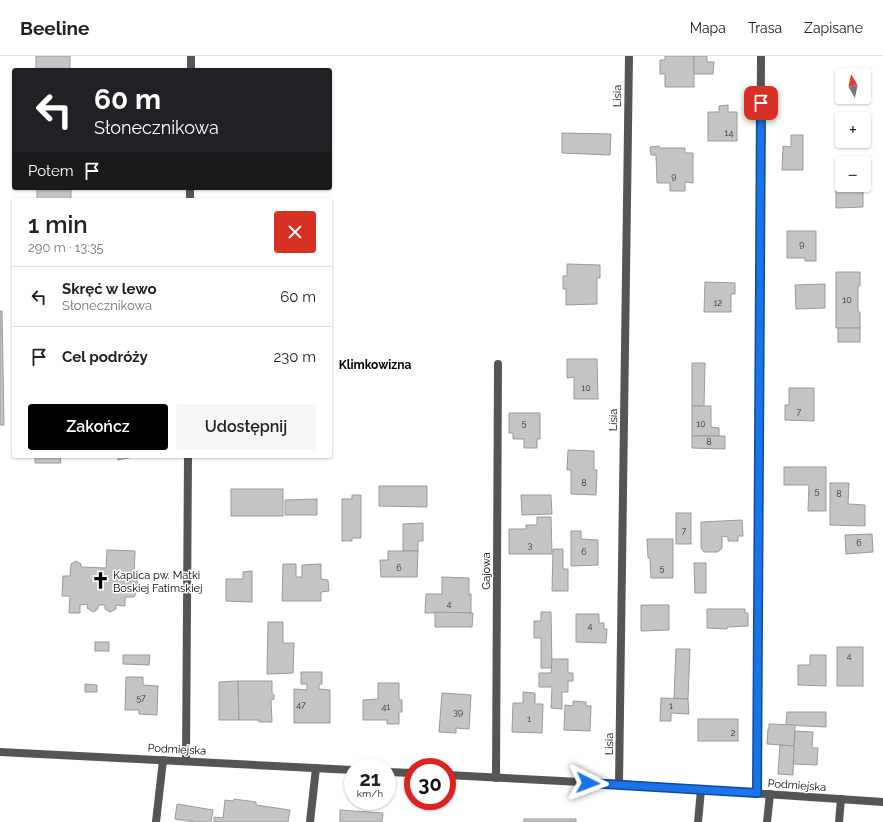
<!DOCTYPE html>
<html lang="pl">
<meta charset="utf-8">
<style>
body{margin:0;font-family:Raleway,sans-serif;background:#f6f6f6;color:#202124;height:100vh;display:flex;flex-direction:column;font-size:15px;white-space:nowrap}
*{box-sizing:border-box;margin:0}
p{font-size:13px;color:#757577}
.icon{flex:none;width:22px;height:22px;fill:none;stroke:currentColor;stroke-width:2;stroke-linecap:round;stroke-linejoin:round}
.map{position:relative;flex:1;overflow:hidden}
.sheet{position:absolute;left:12px;top:142px;width:320px;height:260px;display:flex;flex-direction:column;background:#fff;border-radius:4px;box-shadow:0 1px 3px #0004}
.sheet>*{flex:none}
.top-card{position:absolute;left:12px;top:12px;width:320px;height:122px;border-radius:4px;box-shadow:0 1px 3px #0004;background:#202124;color:#fff;overflow:hidden}
.needle{width:26px;rotate:351deg}
.controls{position:absolute;left:835px;top:12px;display:grid;gap:8px}
.controls a{display:grid;place-items:center;width:36px;height:36px;border-radius:4px;background:#fff;box-shadow:0 1px 3px #0004;font-size:20px}
.speed{position:absolute;left:344px;top:702px;display:flex;gap:8px;font-size:20px;font-weight:700;text-align:center}
.speed>*{display:grid;place-content:center;width:52px;height:52px;border-radius:50%;background:#fff;box-shadow:0 1px 3px #0004;line-height:1}
.speed small{font-size:10px;font-weight:400}
.speed .limit{border:6px solid #d22;background:#fff;color:#111}
.pin{position:absolute;display:grid;place-items:center;width:34px;height:34px;color:#fff;margin:-17px;border-radius:8px;box-shadow:0 2px 6px #0006}
.me{position:absolute;width:44px;margin:-22px;rotate:93deg;stroke-linejoin:round;filter:drop-shadow(0 0 3px #0008)}
.turn{display:flex;align-items:center;gap:14px;height:84px;padding:0 16px;font-size:18px}
.turn .icon{width:52px;height:52px;stroke-width:2.5}
.turn b{display:block;font-size:28px;line-height:34px}
.then{display:flex;align-items:center;height:38px;padding:0 16px;background:#0003;gap:8px;font-size:15px}
.round{display:grid;place-items:center;flex:none;width:42px;height:42px;border-radius:4px;background:#f6f6f6}
.headline{display:flex;align-items:center;justify-content:space-between;height:68px;padding:0 16px}
h1{font-size:24px;font-weight:600;line-height:30px}
.primary-button{display:flex;gap:8px;margin-top:auto;padding:8px 16px}
.primary-button a{flex:1;height:46px;border-radius:4px;background:#000;color:#fff;font-size:16px;font-weight:600;line-height:46px;text-align:center}
.primary-button a+a{background:#f6f6f6;color:#202124}
ul{padding:0;list-style:none}
li{display:flex;align-items:center;gap:12px;height:60px;padding:0 16px;border-top:1px solid #e0e0e0}
li div{flex:1}
li b{display:block;font-size:15px}
li em{font-style:normal}
header{display:flex;align-items:center;gap:24px;box-sizing:border-box;height:56px;padding:0 20px;background:#fff;border-bottom:1px solid #e0e0e0}
header strong{font-size:19px}
nav{display:flex;gap:22px;margin-inline-start:auto;font-size:14px}
.map>svg:first-child{display:block}
.building{fill:#c4c4c4;stroke:#999}
.lines{fill:none;stroke-linecap:round;stroke-linejoin:round}
.lane{stroke:#555;stroke-width:8}
.street{stroke:#555;stroke-width:8}
.route-casing{stroke:#114b97;stroke-width:10}
.route{stroke:#1a73e8;stroke-width:7}
.labels{text-anchor:middle;stroke-width:3;stroke-linejoin:round;paint-order:stroke}
.number-label{font-size:9px;fill:#313131}
.street-label{font-size:11px;fill:#000;stroke:#fff}
.poi-label{font-size:11px;fill:#000;stroke:#fff;text-anchor:start}
.neighbourhood-label{font-size:12px;font-weight:bold;fill:#000;stroke:#fff}
</style>
<header>
<strong>Beeline</strong>
<nav><a>Mapa</a><a>Trasa</a><a>Zapisane</a></nav>
</header>
<div class="map">
<svg width="883" height="766" viewBox="0 0 883 766">
<rect width="100%" height="100%" fill="#fff"/>
<!-- building -->
<g class="building">
<rect x="36" y="0" width="34" height="14"/>
<path d="M665 0H694V31H665V18H660V4H665Z"/>
<path d="M694 0H707V6H714L713 18H694Z"/>
<path d="M728 49V56H737V85H708V56H719V50Z"/>
<path d="M562 77 611 78 610 99 562 97Z"/>
<path d="M791 79H803V114H782L783 90 791 91Z"/>
<path d="M659 90V92H685V97H693V127L685 126V135H670V127H657L656 99H651L650 91Z"/>
<path d="M836 113H842V129H863V151L836 152Z"/>
<rect x="37" y="132" width="34" height="12"/>
<path d="M787 175H816V205H805V202H787Z"/>
<path d="M567 208 600 209V222H597V248L566 249V233H563V220H567Z"/>
<path d="M836 216H860V230H858V256H860V272H836Z"/>
<path d="M705 226 735 227V238H731V256H704Z"/>
<path d="M825 228V252L796 253 795 229Z"/>
<path d="M0 255H2L4 369H0Z"/>
<rect x="838" y="272" width="22" height="14"/>
<path d="M567 303H597L598 343H574V321L567 322Z"/>
<path d="M692 307H705L704 350H692Z"/>
<path d="M789 332H814V365L785 364V349H789Z"/>
<path d="M692 350H711V371L719 372V380H692Z"/>
<path d="M509 357H540V383H537V392H524V383H513V377H509Z"/>
<path d="M692 380H725V393L692 392Z"/>
<path d="M568 394 594 395V414H597L596 439 571 438V414H567Z"/>
<path d="M35 400H60L61 407H35Z"/>
<path d="M117 400H138L118 404Z"/>
<path d="M784 411H826V455H808L809 429H784Z"/>
<path d="M830 427H849L848 448 865 449V470L830 469Z"/>
<path d="M379 430H427V451L379 450Z"/>
<rect x="231" y="433" width="52" height="27"/>
<path d="M352 439H361V482H352V485H342V443H352Z"/>
<path d="M521 439H551L552 458 522 459Z"/>
<path d="M317 443V459H285V444Z"/>
<rect x="676" y="457" width="15" height="31"/>
<path d="M537 461H551L552 498H509V473H526V469H537Z"/>
<path d="M742 464 743 480H738V485H728V481L722 480V492L718 496H704L701 492V466Z"/>
<path d="M423 467V485H418V495H403V468Z"/>
<path d="M571 475H581V483L598 484V509L571 510Z"/>
<path d="M872 478 873 496 846 498 845 479Z"/>
<path d="M647 483H673V522H651L650 502H648Z"/>
<path d="M553 493H563V513H568V535H552Z"/>
<path d="M107 494 135 495 134 521 139 528 138 534 134 541H125V550L116 549V553L110 556 105 553V549H98V553L93 556 87 552 88 548 80 549V557H69L70 540H62L63 520H70L71 508 76 505 81 508V511L106 512Z"/>
<path d="M388 495H418L417 521H381L380 504H388Z"/>
<path d="M694 507H706V537H695Z"/>
<path d="M283 508H296V521H302V509L321 508V523L328 524 329 535 321 536V545H282Z"/>
<path d="M252 515V546L226 545V523H243V516Z"/>
<path d="M442 521 469 522V539L471 538V557H425L426 538H442Z"/>
<path d="M641 549H669V574L641 575Z"/>
<path d="M707 553H745V557H748V570L727 571V573L707 572Z"/>
<path d="M435 556 473 557 472 571H435Z"/>
<path d="M541 556H551L552 612H541V582H534V565H541Z"/>
<path d="M576 558H599V567H604V573H607L606 587 576 586Z"/>
<path d="M268 566H283V587H294L293 617 267 618Z"/>
<rect x="95" y="586" width="14" height="9"/>
<rect x="837" y="591" width="26" height="39"/>
<path d="M676 593H690L688 643 674 642Z"/>
<path d="M123 599H150L149 609 123 608Z"/>
<path d="M810 599H826V630L798 629V609H810Z"/>
<path d="M552 603H568V617H573V625H568V636H562V653L551 652 552 631H539V617H551Z"/>
<path d="M301 616H322V628H319V633L330 634V667H294V633L307 634V628H301Z"/>
<path d="M126 621H143V629L158 630 157 659 139 658V654H125Z"/>
<path d="M238 625 239 664H219V626Z"/>
<path d="M238 625H272V637L274 639V643L271 644 272 666H259V664H239Z"/>
<path d="M378 627H399V644H402V656H399V668H387V664H363V644L378 643Z"/>
<path d="M85 628 97 629V636H85Z"/>
<path d="M523 636 535 637V648H543L542 677 512 676 513 647H523Z"/>
<path d="M442 637 471 639 469 673 456 672V677L439 676Z"/>
<path d="M661 642 688 643 689 658 671 657V665H660Z"/>
<path d="M573 645 586 646V650H591L590 675 564 674 565 649 573 650Z"/>
<path d="M787 656H826V671L786 669Z"/>
<rect x="698" y="663" width="40" height="22"/>
<path d="M769 668 795 669 794 690 767 688 768 673 769 674Z"/>
<path d="M795 675 813 676 812 692H818L817 709 793 708Z"/>
<path d="M780 689 794 690 793 719 778 718Z"/>
<path d="M234 743 256 746V749L290 754 288 766H214V761L223 762 225 744 233 745Z"/>
<path d="M177 748 213 754 211 766H195L175 763Z"/>
<path d="M340 754 383 757 382 766H340Z"/>
<rect x="524" y="763" width="52" height="3"/>
</g>
<g class="lines">
<!-- lane -->
<g class="lane">
<path d="M191 14V0"/>
<path d="M190 144V132"/>
<path d="M186 705 188 400"/>
</g>
<!-- street -->
<g class="street">
<path d="M0 696 353 714"/>
<path d="M387 716 413 717"/>
<path d="M447 719 619 728 883 746"/>
<path d="M496 722 498 308"/>
<path d="M619 728 629 0"/>
<path d="M757 737 761 0"/>
<path d="M156 766 163 704"/>
<path d="M310 766 316 712"/>
<path d="M698 766 701 734"/>
<path d="M767 766 770 738"/>
<path d="M839 766 841 743"/>
</g>
</g>
<g class="lines">
<defs>
<path id="route" d="M588 727 757 737 761 47"/>
</defs>
<!-- route casing -->
<use href="#route" class="route-casing"/>
<!-- route -->
<use href="#route" class="route"/>
</g>
<!-- icons -->
<defs>
<symbol id="church-bare" viewBox="-9 -9 18 18"><path d="M-1.2-6h2.4v3.5h3.3v2.4h-3.3V6h-2.4V-.1h-3.3v-2.4h3.3Z" fill="#000" stroke="#fff" stroke-width="2.5" paint-order="stroke"/></symbol>
</defs>
<g fill-rule="evenodd">
<use href="#church-bare" x="88" y="512" width="25" height="25"/>
</g>
<g class="labels">
<!-- number labels -->
<g class="number-label">
<text x="729" y="80">14</text>
<text x="674" y="123">9</text>
<text x="802" y="191">9</text>
<text x="847" y="247">10</text>
<text x="718" y="250">12</text>
<text x="586" y="335">10</text>
<text x="799" y="359">7</text>
<text x="524" y="370">5</text>
<text x="701" y="371">10</text>
<text x="709" y="389">8</text>
<text x="584" y="430">8</text>
<text x="817" y="438">5</text>
<text x="839" y="441">8</text>
<text x="684" y="478">7</text>
<text x="859" y="490">6</text>
<text x="530" y="492">3</text>
<text x="584" y="499">6</text>
<text x="399" y="515">6</text>
<text x="662" y="515">5</text>
<text x="449" y="551">4</text>
<text x="590" y="573">4</text>
<text x="849" y="603">4</text>
<text x="141" y="645">57</text>
<text x="301" y="652">47</text>
<text x="671" y="653">1</text>
<text x="386" y="654">41</text>
<text x="458" y="659">39</text>
<text x="529" y="666">1</text>
<text x="733" y="680">2</text>
</g>
<!-- street labels -->
<g class="street-label">
<text transform="translate(617 40) rotate(-89)" y="4">Lisia</text>
<text transform="translate(613 364) rotate(-89)" y="4">Lisia</text>
<text transform="translate(486 515) rotate(-90)" y="4">Gajowa</text>
<text transform="translate(609 688) rotate(-89)" y="4">Lisia</text>
<text transform="translate(177 693) rotate(3)" y="4">Podmiejska</text>
<text transform="translate(797 729) rotate(4)" y="4">Podmiejska</text>
</g>
<!-- poi labels -->
<g class="poi-label">
<text x="113" y="523">Kaplica pw. Matki<tspan x="113" dy="13">Boskiej Fatimskiej</tspan></text>
</g>
<!-- neighbourhood labels -->
<g class="neighbourhood-label">
<text x="375" y="313">Klimkowizna</text>
</g>
</g>
</svg>
<div class="controls">
<a><svg class="needle" viewBox="-14 -14 28 28"><path d="M0-13l5 13h-10z" fill="#e53935"/><path d="M0 13l5-13h-10z" fill="#757577"/></svg></a>
<a>+</a>
<a>−</a>
</div>
<div class="speed"><div>21<small>km/h</small></div><div class="limit">30</div></div>
<div class="pin" style="left:761px;top:47px;background:#d93025"><svg class="icon" aria-label="arrive" viewBox="0 0 24 24"><path d="M6 21V4h12l-3 4 3 4H6"/></svg></div>
<svg class="me" style="left:588px;top:727px" viewBox="-20 -20 40 40"><path d="M0-17L14 15 0 8-14 15z" fill="#1a73e8" stroke="#fff" stroke-width="4"/></svg>
<div class="top-card">
<div class="turn"><svg class="icon" aria-label="left" viewBox="0 0 24 24"><path d="M17 20v-9H6M10 6l-5 5 5 5"/></svg><div><b>60 m</b>Słonecznikowa</div></div>
<div class="then">Potem<svg class="icon" aria-label="arrive" viewBox="0 0 24 24"><path d="M6 21V4h12l-3 4 3 4H6"/></svg></div>
</div>
<section class="sheet">
<div class="headline"><div><h1>1 min</h1><p>290 m · 13:35</p></div><a class="round" style="background:#d93025;color:#fff"><svg class="icon" aria-label="close" viewBox="0 0 24 24"><path d="M6 6l12 12M18 6L6 18"/></svg></a></div>
<ul>
<li><svg class="icon" aria-label="left" viewBox="0 0 24 24"><path d="M17 20v-9H6M10 6l-5 5 5 5"/></svg><div><b>Skręć w lewo</b><p>Słonecznikowa</p></div><em>60 m</em></li>
<li><svg class="icon" aria-label="arrive" viewBox="0 0 24 24"><path d="M6 21V4h12l-3 4 3 4H6"/></svg><div><b>Cel podróży</b></div><em>230 m</em></li>
</ul>
<div class="primary-button"><a>Zakończ</a><a>Udostępnij</a></div>
</section>
</div>
